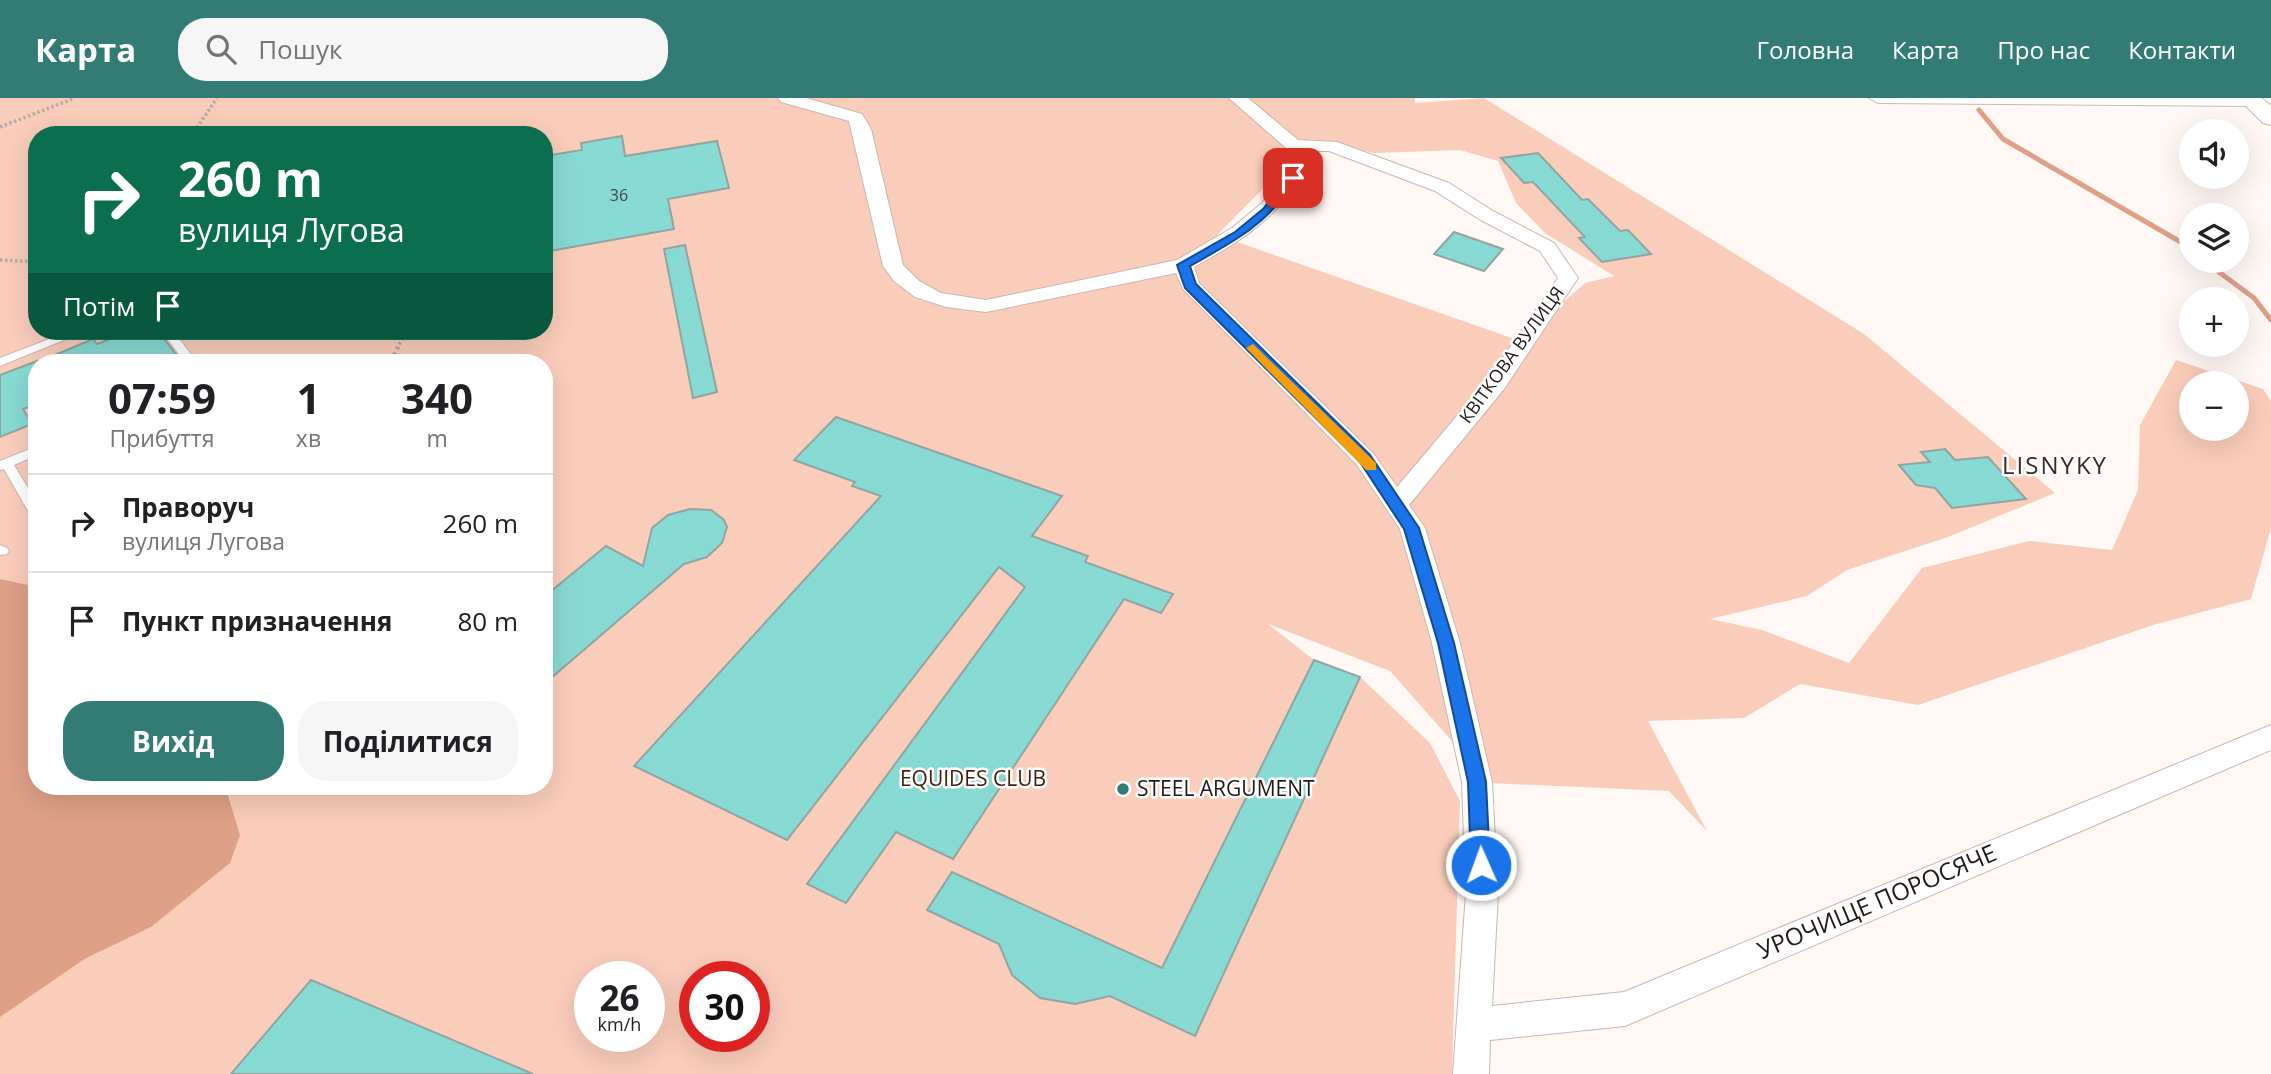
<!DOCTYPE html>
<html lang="uk">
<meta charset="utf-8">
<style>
body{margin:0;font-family:"Open Sans",sans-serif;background:#f6f6f6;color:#202124;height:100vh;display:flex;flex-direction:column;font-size:26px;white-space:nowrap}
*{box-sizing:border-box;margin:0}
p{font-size:23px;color:#757577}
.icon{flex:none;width:38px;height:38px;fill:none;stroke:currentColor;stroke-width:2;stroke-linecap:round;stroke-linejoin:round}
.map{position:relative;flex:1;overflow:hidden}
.details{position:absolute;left:28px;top:256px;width:525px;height:441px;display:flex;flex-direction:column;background:#fff;border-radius:28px;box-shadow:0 7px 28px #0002}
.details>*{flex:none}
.guide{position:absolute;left:28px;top:28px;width:525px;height:214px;border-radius:28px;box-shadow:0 7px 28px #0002;background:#0b6e4f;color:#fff;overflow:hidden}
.fabs{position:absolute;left:2179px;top:21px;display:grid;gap:14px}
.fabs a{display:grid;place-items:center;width:70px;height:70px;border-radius:50%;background:#fff;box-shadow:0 7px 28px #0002;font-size:35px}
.speed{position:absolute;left:574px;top:863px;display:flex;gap:14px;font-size:35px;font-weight:700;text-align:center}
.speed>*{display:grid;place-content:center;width:91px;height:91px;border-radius:50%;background:#fff;box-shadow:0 7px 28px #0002;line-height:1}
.speed small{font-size:18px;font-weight:400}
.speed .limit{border:10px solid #d22;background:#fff;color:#111}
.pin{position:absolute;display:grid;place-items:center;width:60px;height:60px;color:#fff;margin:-30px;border-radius:14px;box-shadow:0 4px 10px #0006}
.me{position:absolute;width:77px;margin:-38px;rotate:358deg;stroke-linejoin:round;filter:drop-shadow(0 0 5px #0008)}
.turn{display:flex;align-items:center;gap:24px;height:147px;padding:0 35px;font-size:32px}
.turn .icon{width:91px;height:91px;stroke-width:2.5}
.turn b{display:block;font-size:49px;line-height:60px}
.then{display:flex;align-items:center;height:66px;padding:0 35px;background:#0003;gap:14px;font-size:26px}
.eta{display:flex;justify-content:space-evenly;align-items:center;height:119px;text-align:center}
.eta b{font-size:42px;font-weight:700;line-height:49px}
.action{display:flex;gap:14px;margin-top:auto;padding:14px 35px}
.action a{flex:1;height:80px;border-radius:28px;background:#337b75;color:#fff;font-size:28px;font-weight:700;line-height:80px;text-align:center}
.action a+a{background:#f6f6f6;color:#202124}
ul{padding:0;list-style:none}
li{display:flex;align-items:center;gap:21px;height:98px;padding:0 35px;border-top:2px solid #e0e0e0}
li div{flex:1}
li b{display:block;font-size:26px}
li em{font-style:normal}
header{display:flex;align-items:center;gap:42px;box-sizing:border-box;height:98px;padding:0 35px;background:#337b75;color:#fff}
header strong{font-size:33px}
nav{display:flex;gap:38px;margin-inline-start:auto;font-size:24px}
.search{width:490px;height:63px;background:#f6f6f6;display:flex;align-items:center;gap:18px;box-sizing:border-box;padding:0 24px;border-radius:28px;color:#757577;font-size:26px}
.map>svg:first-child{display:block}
.green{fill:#facdba;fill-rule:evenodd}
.water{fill:#dea087}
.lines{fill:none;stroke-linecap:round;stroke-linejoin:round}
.stream{stroke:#dea087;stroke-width:5}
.building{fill:#87dad3;stroke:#91a4a2;stroke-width:2}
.service-casing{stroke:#c8b7b0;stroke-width:2}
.minor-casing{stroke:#c8b7b0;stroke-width:2}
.tertiary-casing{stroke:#c8b7b0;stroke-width:2}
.path-far1{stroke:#b3aca9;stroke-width:3.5;stroke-dasharray:2.5 2.5;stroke-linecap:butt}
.path{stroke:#b3aca9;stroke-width:4.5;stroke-dasharray:3.5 3.5;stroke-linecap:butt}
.service{fill:#fff;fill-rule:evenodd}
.minor{fill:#fff;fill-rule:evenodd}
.tertiary{fill:#fff;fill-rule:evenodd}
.route{fill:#1a73e8;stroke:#114b97;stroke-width:2}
.slow{fill:#f59e0b}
.poi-dot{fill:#337b75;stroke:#fff;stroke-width:2.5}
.labels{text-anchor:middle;stroke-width:5;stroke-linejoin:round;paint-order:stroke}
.far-number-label{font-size:16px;fill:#3a4946}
.far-street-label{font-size:18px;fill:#201917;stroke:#fff}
.park-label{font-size:21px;fill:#441c0a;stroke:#fff}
.poi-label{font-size:21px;fill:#201917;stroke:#fff;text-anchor:start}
.quarter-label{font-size:24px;letter-spacing:2px;fill:#392b26;stroke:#fff}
.near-street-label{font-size:24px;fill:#201917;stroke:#fff}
</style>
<header>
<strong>Карта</strong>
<div class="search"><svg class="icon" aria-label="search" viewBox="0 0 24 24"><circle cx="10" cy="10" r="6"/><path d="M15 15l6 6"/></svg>Пошук</div>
<nav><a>Головна</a><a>Карта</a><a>Про нас</a><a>Контакти</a></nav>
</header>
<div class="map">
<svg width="2271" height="976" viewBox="0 0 2271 976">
<rect width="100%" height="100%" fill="#fff8f5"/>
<!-- green -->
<path class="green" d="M0 0H1415V5L1484 0 1864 236 2055 395 1948 439 1847 472 1807 498 1710 521 1762 532 1849 565 1922 470 2029 443 2112 452 2138 392 2140 327 2176 262 2263 291 2271 303V430L2251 501 2153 527 1918 607 1800 586 1744 620 1648 623 1707 733 1669 693 1489 685 1390 573 1268 526 1314 562 1360 579 1430 645 1460 703 1452 976H0ZM37 37H544V233H37ZM1312 41 1374 55 1460 52 1498 63 1516 105 1545 135 1614 178 1585 185 1551 215 1529 246 1217 137ZM37 264H544V688H37ZM2191 285H2236V331H2191ZM590 878H649V938H590ZM695 878H754V938H695Z"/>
<!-- water -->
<path class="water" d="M0 481 37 489V688H225L240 737 230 765 151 829 86 860 0 919Z"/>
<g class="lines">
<!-- stream -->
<g class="stream">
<path d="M1979 12 2003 41 2191 150"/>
<path d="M2204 163 2254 200 2271 222"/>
</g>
</g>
<!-- building -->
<g class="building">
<path d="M622 38 625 58 717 43 729 90 668 101 674 131 544 154V58L582 52 581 45Z"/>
<path d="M1538 55 1582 102 1588 101 1620 133 1628 132 1651 156 1602 164 1579 140 1585 139 1533 84 1524 85 1501 60Z"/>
<path d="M1454 134 1503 151 1484 173 1434 156Z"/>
<path d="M685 147 717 294 693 300 664 151Z"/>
<path d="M131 233H158L182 264H38L93 241 97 246Z"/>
<path d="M37 263V306L23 311 32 326 0 339V277Z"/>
<path d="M836 319 1062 398 1032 438 1088 458 1085 464 1173 496 1161 515 1124 501 953 761 896 734 846 805 807 786 1025 489 999 469 787 742 634 668 881 398 852 388 855 384 794 362Z"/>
<path d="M1945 351 1955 362 1988 359 2026 401 1952 410 1935 390 1916 387 1899 367 1930 364 1921 354Z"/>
<path d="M690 411 711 412 724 422 727 429 722 445 707 459 684 466 544 586V499L606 448 643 468 652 430 668 417Z"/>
<path d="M1314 562 1360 579 1195 938 1110 898 1075 906 1040 900 1012 877 999 846 927 812 952 774 1162 870Z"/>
<path d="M311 882 533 976H231Z"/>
</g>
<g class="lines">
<defs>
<g id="service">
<path d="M70 233H86L0 268V260Z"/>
<path d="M161 233H173L197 264H185Z"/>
<path d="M37 348V357L14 367 37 405V422L32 420 4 371 0 372V363Z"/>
<path d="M0 447 7 450 9 453 7 456 0 457Z"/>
</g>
<g id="minor">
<path d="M778 0H806L862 16 871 31 903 167 919 183 941 195 986 202 1177 162 1232 130 1262 105 1284 76 1293 56 1229 0H1248L1298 42 1337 44 1449 85 1493 113 1554 145 1578 180 1504 291 1409 407 1425 430 1460 545 1492 684 1498 795 1492 908 1624 894 2271 627V652L1625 928 1490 942 1489 976H1453L1466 795 1462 684 1432 545 1400 431 1357 367 1183 191 1176 175 986 214 946 209 915 199 894 183 883 168 849 23 781 4ZM1311 53H1329L1435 93 1479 121 1540 153 1558 180 1488 281 1397 389 1373 355 1199 185 1194 169C1235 146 1273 124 1299 82 1304 74 1311 62 1311 53Z"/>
<path d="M1869 0H2258L2261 3 2252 8 1878 5Z"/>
</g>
<path id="tertiary" d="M2238 0H2262L2271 8V27L2263 25Z"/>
</defs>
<!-- service casing -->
<use href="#service" class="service-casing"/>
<!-- minor casing -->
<use href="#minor" class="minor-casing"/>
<!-- tertiary casing -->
<use href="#tertiary" class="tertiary-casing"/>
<!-- path-far1 -->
<g class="path-far1">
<path d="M0 29 75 0"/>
<path d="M194 34 217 0"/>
<path d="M0 162 37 164"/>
<path d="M397 251 406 233"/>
</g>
<!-- path -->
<path class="path" d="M391 264 398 249"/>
<!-- service -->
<use href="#service" class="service"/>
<!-- minor -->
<use href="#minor" class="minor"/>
<!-- tertiary -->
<use href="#tertiary" class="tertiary"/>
</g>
<!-- route -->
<path class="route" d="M1289 78 1299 80C1265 127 1239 141 1190 168L1196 186 1370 357 1419 430 1454 545 1486 684 1490 767 1487 773 1481 776 1474 773 1471 767 1468 684 1438 545 1404 431 1360 364 1185 190 1177 167 1235 134 1263 111Z"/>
<!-- slow -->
<path class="slow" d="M1253 246 1376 365V372H1366L1248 252 1246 250Z"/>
<!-- markers -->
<circle class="poi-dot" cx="1123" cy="691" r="7"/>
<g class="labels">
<!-- far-number labels -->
<g class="far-number-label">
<text x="619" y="103">36</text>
</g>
<!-- far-street labels -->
<g class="far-street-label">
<text transform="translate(1512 257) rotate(-54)" y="6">КВІТКОВА ВУЛИЦЯ</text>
</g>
<!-- park labels -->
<g class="park-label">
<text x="973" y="688">EQUIDES CLUB</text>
</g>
<!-- poi labels -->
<g class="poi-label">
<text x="1137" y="698">STEEL ARGUMENT</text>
</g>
<!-- quarter labels -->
<g class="quarter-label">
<text x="2055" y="376">LISNYKY</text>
</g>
<!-- near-street labels -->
<g class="near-street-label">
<text transform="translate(1877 804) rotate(-23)" y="8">УРОЧИЩЕ ПОРОСЯЧЕ</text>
</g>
</g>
</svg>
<div class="fabs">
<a><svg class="icon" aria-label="sound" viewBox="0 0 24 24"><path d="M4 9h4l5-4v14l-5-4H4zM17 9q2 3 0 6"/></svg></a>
<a><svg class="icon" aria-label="layers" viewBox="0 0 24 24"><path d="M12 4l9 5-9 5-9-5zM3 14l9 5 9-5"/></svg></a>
<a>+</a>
<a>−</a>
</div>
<div class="speed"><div>26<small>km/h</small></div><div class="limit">30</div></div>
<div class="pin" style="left:1293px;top:80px;background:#d93025"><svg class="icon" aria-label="arrive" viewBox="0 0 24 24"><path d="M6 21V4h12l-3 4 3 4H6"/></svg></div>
<svg class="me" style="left:1481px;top:767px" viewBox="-20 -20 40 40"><circle r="17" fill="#1a73e8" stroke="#fff" stroke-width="3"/><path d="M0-11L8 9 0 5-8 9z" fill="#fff"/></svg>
<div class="guide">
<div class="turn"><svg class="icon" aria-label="right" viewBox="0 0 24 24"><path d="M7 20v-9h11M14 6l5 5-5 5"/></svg><div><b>260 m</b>вулиця Лугова</div></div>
<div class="then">Потім<svg class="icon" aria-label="arrive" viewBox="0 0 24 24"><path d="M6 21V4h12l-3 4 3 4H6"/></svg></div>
</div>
<section class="details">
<div class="eta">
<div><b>07:59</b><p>Прибуття</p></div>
<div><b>1</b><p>хв</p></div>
<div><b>340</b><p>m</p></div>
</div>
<ul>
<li><svg class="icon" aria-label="right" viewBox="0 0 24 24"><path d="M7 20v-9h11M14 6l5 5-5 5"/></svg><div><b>Праворуч</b><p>вулиця Лугова</p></div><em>260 m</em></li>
<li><svg class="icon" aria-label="arrive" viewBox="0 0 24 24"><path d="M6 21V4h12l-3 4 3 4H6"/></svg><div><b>Пункт призначення</b></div><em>80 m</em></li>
</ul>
<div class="action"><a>Вихід</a><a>Поділитися</a></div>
</section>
</div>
